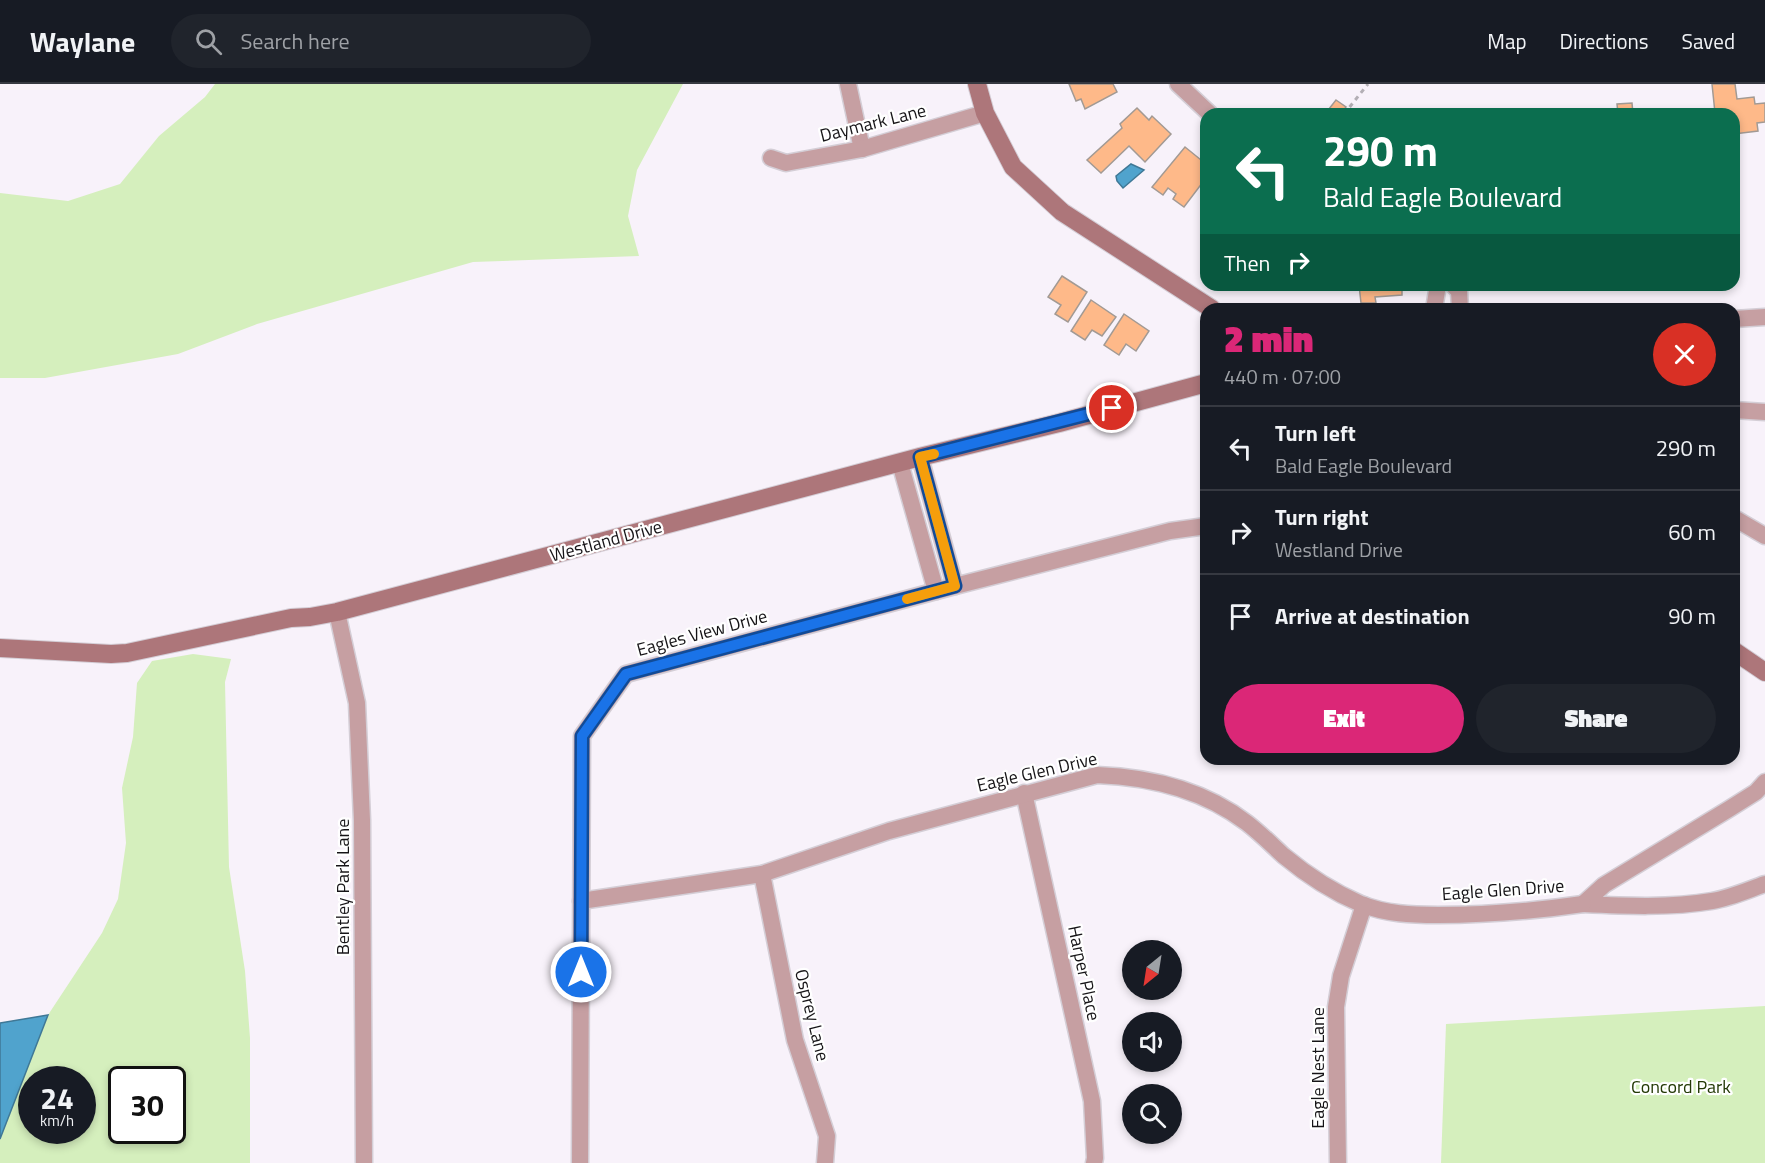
<!DOCTYPE html>
<meta charset="utf-8">
<style>
body{margin:0;font-family:"Titillium Web",sans-serif;background:#20242c;color:#f1f3f6;height:100vh;display:flex;flex-direction:column;font-size:22px;white-space:nowrap}
*{box-sizing:border-box;margin:0}
p{font-size:20px;color:#9ea1a6}
.icon{flex:none;width:33px;height:33px;fill:none;stroke:currentColor;stroke-width:2;stroke-linecap:round;stroke-linejoin:round}
.map{position:relative;flex:1;overflow:hidden}
.panel{position:absolute;left:1200px;top:219px;width:540px;height:462px;display:flex;flex-direction:column;background:#171b24;border-radius:18px;box-shadow:0 3px 9px #0003}
.panel>*{flex:none}
.guide{position:absolute;left:1200px;top:24px;width:540px;height:183px;border-radius:18px;box-shadow:0 3px 9px #0003;background:#0b6e4f;color:#fff;overflow:hidden}
.needle{width:39px;rotate:210deg}
.fabs{position:absolute;left:1122px;top:856px;display:grid;gap:12px}
.fabs a{display:grid;place-items:center;width:60px;height:60px;border-radius:50%;background:#171b24;box-shadow:0 3px 9px #0003;font-size:30px}
.speed{position:absolute;left:18px;top:982px;display:flex;gap:12px;font-size:30px;font-weight:700;text-align:center}
.speed>*{display:grid;place-content:center;width:78px;height:78px;border-radius:50%;background:#171b24;box-shadow:0 3px 9px #0003;line-height:1}
.speed small{font-size:15px;font-weight:400}
.speed .limit{border:3px solid #111;border-radius:9px;background:#fff;color:#111}
.pin{position:absolute;display:grid;place-items:center;width:51px;height:51px;color:#fff;margin:-26px;border:3px solid #fff;border-radius:50%;box-shadow:0 2px 6px #0007}
.me{position:absolute;width:66px;margin:-33px;rotate:0deg;stroke-linejoin:round;filter:drop-shadow(0 0 4px #0008)}
.turn{display:flex;align-items:center;gap:21px;height:126px;padding:0 24px;font-size:27px}
.turn .icon{width:78px;height:78px;stroke-width:2.5}
.turn b{display:block;font-size:42px;line-height:51px}
.then{display:flex;align-items:center;height:57px;padding:0 24px;background:#0003;gap:12px;font-size:22px}
.round{display:grid;place-items:center;flex:none;width:63px;height:63px;border-radius:32px;background:#20242c}
.head{display:flex;align-items:center;justify-content:space-between;height:102px;padding:0 24px}
h1{font-size:36px;font-weight:800;line-height:45px;color:#db2777}
.cta{display:flex;gap:12px;margin-top:auto;padding:12px 24px}
.cta a{flex:1;height:69px;border-radius:36px;background:#db2777;color:#fff;font-size:24px;font-weight:800;line-height:69px;text-align:center}
.cta a+a{background:#20242c;color:#f1f3f6}
ul{padding:0;list-style:none}
li{display:flex;align-items:center;gap:18px;height:84px;padding:0 24px;border-top:2px solid #363941}
li div{flex:1}
li b{display:block;font-size:22px}
li em{font-style:normal}
header{display:flex;align-items:center;gap:36px;box-sizing:border-box;height:84px;padding:0 30px;background:#171b24;border-bottom:2px solid #363941}
header strong{font-size:28px}
nav{display:flex;gap:33px;margin-inline-start:auto;font-size:21px}
.search{width:420px;height:54px;background:#20242c;display:flex;align-items:center;gap:15px;box-sizing:border-box;padding:0 21px;border-radius:33px;color:#9ea1a6;font-size:22px}
.map>svg:first-child{display:block}
.green{fill:#d5efbd;fill-rule:evenodd}
.water{fill:#50a3cd;stroke:#3f7896;stroke-width:1.5}
.building{fill:#feb989;stroke:#a29a94;stroke-width:1.5}
.lines{fill:none;stroke-linecap:round;stroke-linejoin:round}
.street-casing{stroke:#d4ced6;stroke-width:19}
.secondary-casing{stroke:#d4ced6;stroke-width:20}
.path{stroke:#b3afb5;stroke-width:3;stroke-dasharray:4.5 4.5;stroke-linecap:butt}
.street{stroke:#c69fa2;stroke-width:16}
.secondary{stroke:#ad767a;stroke-width:18}
.route-casing{stroke:#114b97;stroke-width:15}
.route{stroke:#1a73e8;stroke-width:10}
.slow{stroke:#f59e0b;stroke-width:10}
.labels{text-anchor:middle;stroke-width:4.5;stroke-linejoin:round;paint-order:stroke}
.street-label{font-size:18px;fill:#161417;stroke:#fff}
.park-label{font-size:18px;fill:#233905;stroke:#fff}
</style>
<header>
<strong>Waylane</strong>
<div class="search"><svg class="icon" aria-label="search" viewBox="0 0 24 24"><circle cx="10" cy="10" r="6"/><path d="M15 15l6 6"/></svg>Search here</div>
<nav><a>Map</a><a>Directions</a><a>Saved</a></nav>
</header>
<div class="map">
<svg width="1765" height="1079" viewBox="0 0 1765 1079">
<rect width="100%" height="100%" fill="#f8f2fa"/>
<!-- green -->
<g class="green">
<path d="M215 0H683L637 86 628 132 639 172 473 178 257 240 178 270 45 294H0V109L68 117 120 100 159 52 205 13Z"/>
<path d="M193 570 231 575 225 598 229 783 245 887 250 954V1079H0V1055L48 931 102 849 118 815 126 759 122 704 133 653 137 599 152 577ZM32 996H82V1047H32ZM122 996H172V1047H122Z"/>
<path d="M1765 922V1079H1441L1446 940Z"/>
</g>
<!-- water -->
<g class="water">
<path d="M1131 80 1144 86 1123 104 1117 97 1116 92Z"/>
<path d="M48 931 0 1055V939Z"/>
</g>
<!-- building -->
<g class="building">
<path d="M1069 0H1113L1117 8 1085 25 1081 15 1076 17Z"/>
<path d="M1712 0H1735L1737 15 1754 13 1755 20 1765 19V38L1757 39 1758 47 1734 50V30H1731V28L1715 29Z"/>
<path d="M1336 16 1346 23 1341 30H1325Z"/>
<path d="M1632 19 1633 30H1618L1617 20Z"/>
<path d="M1137 24 1149 36 1152 32 1171 50 1145 78 1129 62 1101 89 1087 76 1122 44 1120 40Z"/>
<path d="M1185 63 1206 80V94L1184 123 1173 115 1176 110 1168 104 1163 111 1152 103Z"/>
<path d="M1062 192 1087 208 1068 238 1055 230 1061 221 1048 213Z"/>
<path d="M1359 201H1402V211L1375 213 1376 219H1361Z"/>
<path d="M1091 216 1116 233 1102 252 1092 246 1085 256 1071 247Z"/>
<path d="M1124 230 1149 247 1136 267 1126 260 1119 271 1104 261Z"/>
</g>
<g class="lines">
<defs>
<g id="street">
<path d="M848 0 862 65"/>
<path d="M1178 0 1210 30"/>
<path d="M771 74 786 79 862 65 985 29"/>
<path d="M1453 201 1459 207 1460 225"/>
<path d="M1434 225 1438 201"/>
<path d="M1734 235 1765 233"/>
<path d="M1734 326 1765 328"/>
<path d="M920 373 955 502"/>
<path d="M900 379 936 507"/>
<path d="M1734 434 1765 452"/>
<path d="M337 528 357 619 362 736 364 1079"/>
<path d="M1765 698 1756 708 1729 725 1604 801 1583 820C1626 822 1670 824 1712 817 1730 814 1748 806 1765 800"/>
<path d="M1024 709 1092 1017 1095 1074 1094 1079"/>
<path d="M762 790 795 956 827 1052 825 1079"/>
<path d="M581 817 762 790 889 747 1097 691C1150 693 1204 706 1247 739 1260 749 1272 761 1284 772 1308 792 1333 808 1361 820 1386 830 1412 831 1438 831 1487 831 1535 827 1583 820"/>
<path d="M580 1079 582 652 626 590 955 502 1170 447 1206 442"/>
<path d="M1338 1079 1336 923 1341 892 1364 821"/>
</g>
<g id="secondary">
<path d="M977 0 985 29 1013 83 1062 128 1212 225"/>
<path d="M0 564 111 570 127 569 291 534 310 533 337 528 920 373 1059 339 1206 299"/>
<path d="M1734 567 1765 588"/>
</g>
</defs>
<!-- street casing -->
<use href="#street" class="street-casing"/>
<!-- secondary casing -->
<use href="#secondary" class="secondary-casing"/>
<!-- path -->
<path class="path" d="M1344 30 1368 0"/>
<!-- street -->
<use href="#street" class="street"/>
<!-- secondary -->
<use href="#secondary" class="secondary"/>
</g>
<g class="lines">
<defs>
<path id="route" d="M581 888 582 652 626 590 955 502 920 373 1112 324"/>
</defs>
<!-- route casing -->
<use href="#route" class="route-casing"/>
<!-- route -->
<use href="#route" class="route"/>
<!-- slow -->
<path class="slow" d="M907 515 955 502 920 373 934 370"/>
</g>
<g class="labels">
<!-- street labels -->
<g class="street-label">
<text transform="translate(873 39) rotate(-14)" y="6">Daymark Lane</text>
<text transform="translate(606 457) rotate(-15)" y="6">Westland Drive</text>
<text transform="translate(702 549) rotate(-15)" y="6">Eagles View Drive</text>
<text transform="translate(1037 688) rotate(-13)" y="6">Eagle Glen Drive</text>
<text transform="translate(343 803) rotate(-90)" y="6">Bentley Park Lane</text>
<text transform="translate(1503 806) rotate(-4)" y="6">Eagle Glen Drive</text>
<text transform="translate(1084 889) rotate(78)" y="6">Harper Place</text>
<text transform="translate(812 931) rotate(76)" y="6">Osprey Lane</text>
<text transform="translate(1318 984) rotate(-90)" y="6">Eagle Nest Lane</text>
</g>
<!-- park labels -->
<g class="park-label">
<text x="1681" y="1009">Concord Park</text>
</g>
</g>
</svg>
<div class="fabs">
<a><svg class="needle" viewBox="-14 -14 28 28"><path d="M0-13l5 13h-10z" fill="#e53935"/><path d="M0 13l5-13h-10z" fill="#9ea1a6"/></svg></a>
<a><svg class="icon" aria-label="sound" viewBox="0 0 24 24"><path d="M4 9h4l5-4v14l-5-4H4zM17 9q2 3 0 6"/></svg></a>
<a><svg class="icon" aria-label="search" viewBox="0 0 24 24"><circle cx="10" cy="10" r="6"/><path d="M15 15l6 6"/></svg></a>
</div>
<div class="speed"><div>24<small>km/h</small></div><div class="limit">30</div></div>
<div class="pin" style="left:1112px;top:324px;background:#d93025"><svg class="icon" aria-label="arrive" viewBox="0 0 24 24"><path d="M6 21V4h12l-3 4 3 4H6"/></svg></div>
<svg class="me" style="left:581px;top:888px" viewBox="-20 -20 40 40"><circle r="17" fill="#1a73e8" stroke="#fff" stroke-width="3"/><path d="M0-11L8 9 0 5-8 9z" fill="#fff"/></svg>
<div class="guide">
<div class="turn"><svg class="icon" aria-label="left" viewBox="0 0 24 24"><path d="M17 20v-9H6M10 6l-5 5 5 5"/></svg><div><b>290 m</b>Bald Eagle Boulevard</div></div>
<div class="then">Then<svg class="icon" aria-label="right" viewBox="0 0 24 24"><path d="M7 20v-9h11M14 6l5 5-5 5"/></svg></div>
</div>
<section class="panel">
<div class="head"><div><h1>2 min</h1><p>440 m · 07:00</p></div><a class="round" style="background:#d93025;color:#fff"><svg class="icon" aria-label="close" viewBox="0 0 24 24"><path d="M6 6l12 12M18 6L6 18"/></svg></a></div>
<ul>
<li><svg class="icon" aria-label="left" viewBox="0 0 24 24"><path d="M17 20v-9H6M10 6l-5 5 5 5"/></svg><div><b>Turn left</b><p>Bald Eagle Boulevard</p></div><em>290 m</em></li>
<li><svg class="icon" aria-label="right" viewBox="0 0 24 24"><path d="M7 20v-9h11M14 6l5 5-5 5"/></svg><div><b>Turn right</b><p>Westland Drive</p></div><em>60 m</em></li>
<li><svg class="icon" aria-label="arrive" viewBox="0 0 24 24"><path d="M6 21V4h12l-3 4 3 4H6"/></svg><div><b>Arrive at destination</b></div><em>90 m</em></li>
</ul>
<div class="cta"><a>Exit</a><a>Share</a></div>
</section>
</div>
